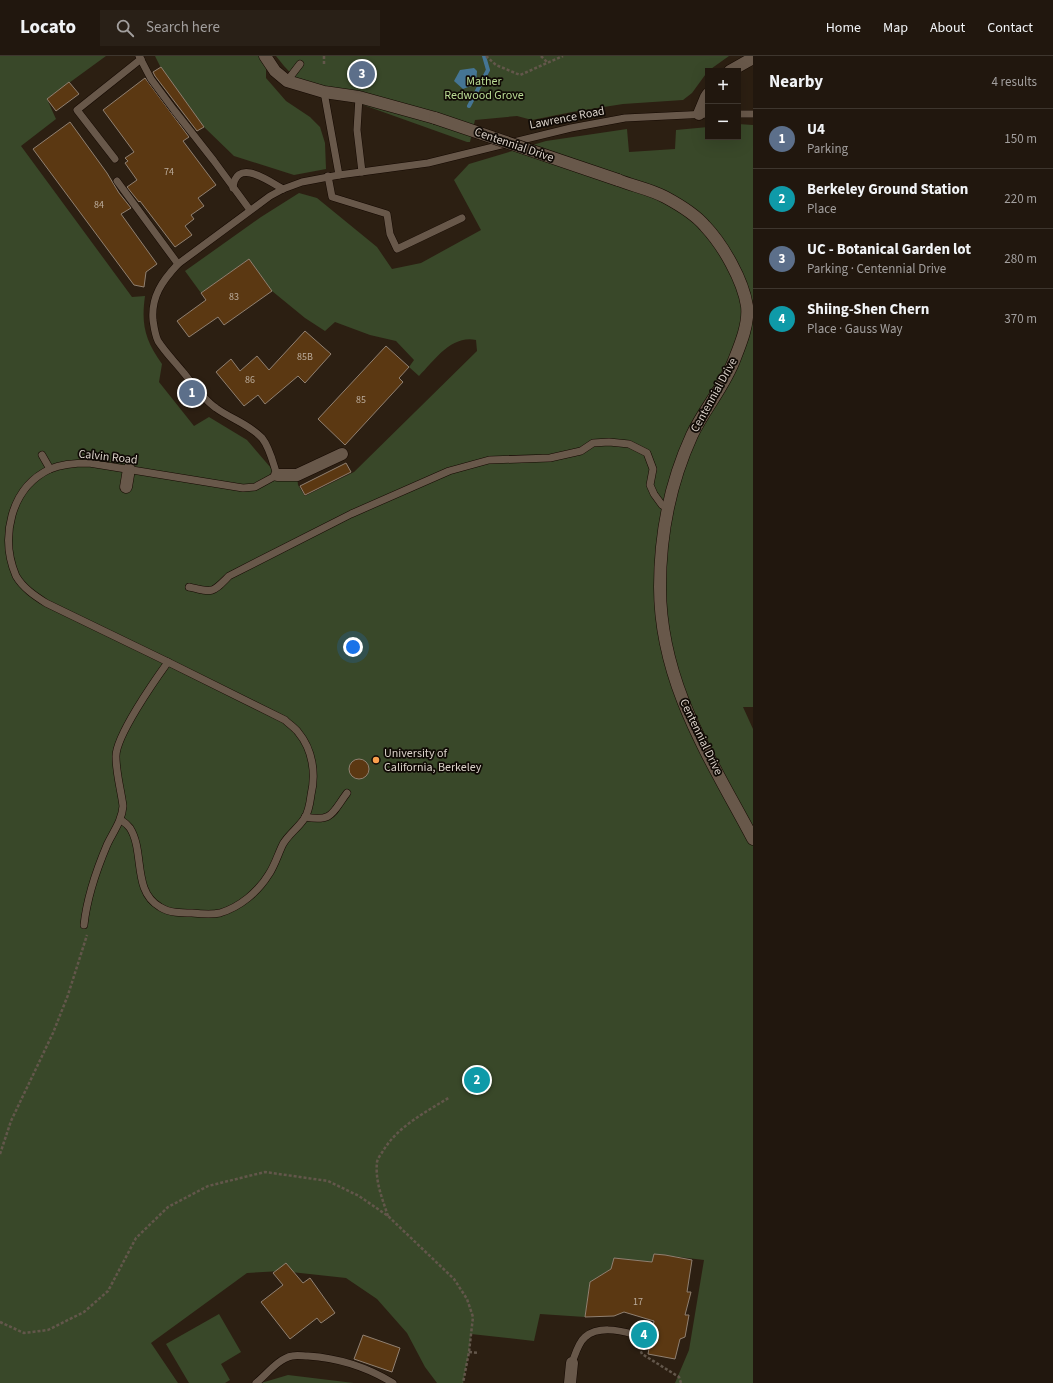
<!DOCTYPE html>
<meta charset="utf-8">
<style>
:root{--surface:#21170e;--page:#292017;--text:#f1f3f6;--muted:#a29f9e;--line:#3e362e;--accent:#8c9099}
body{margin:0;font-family:"Source Sans 3",sans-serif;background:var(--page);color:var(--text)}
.controls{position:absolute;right:12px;top:12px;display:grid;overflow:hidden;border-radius:0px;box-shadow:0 4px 16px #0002}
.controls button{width:36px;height:36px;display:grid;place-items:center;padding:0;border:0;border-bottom:1px solid var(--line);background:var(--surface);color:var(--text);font:20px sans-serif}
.you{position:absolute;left:353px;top:591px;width:14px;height:14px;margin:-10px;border:3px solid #fff;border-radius:50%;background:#1a73e8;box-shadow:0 0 0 6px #1a73e833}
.badge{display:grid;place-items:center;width:26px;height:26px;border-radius:50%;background:var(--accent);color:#fff;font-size:13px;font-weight:700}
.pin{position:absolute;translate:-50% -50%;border:2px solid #fff;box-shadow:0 1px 4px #0006}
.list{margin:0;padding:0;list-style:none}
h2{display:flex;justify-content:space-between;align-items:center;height:52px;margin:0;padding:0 16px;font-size:17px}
h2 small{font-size:13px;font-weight:400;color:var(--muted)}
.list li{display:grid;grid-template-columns:26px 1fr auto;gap:12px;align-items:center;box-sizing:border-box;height:60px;padding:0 16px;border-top:1px solid var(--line)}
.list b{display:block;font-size:15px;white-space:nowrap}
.list p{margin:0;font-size:13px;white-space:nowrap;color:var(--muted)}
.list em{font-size:13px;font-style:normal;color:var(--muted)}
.icon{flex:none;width:22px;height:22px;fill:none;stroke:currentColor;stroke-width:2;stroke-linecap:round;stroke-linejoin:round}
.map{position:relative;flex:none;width:753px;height:1327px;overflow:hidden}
header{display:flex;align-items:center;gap:24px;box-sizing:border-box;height:56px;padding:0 20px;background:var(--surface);border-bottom:1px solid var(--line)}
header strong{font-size:19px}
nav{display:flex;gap:22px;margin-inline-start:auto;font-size:14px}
.search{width:280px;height:36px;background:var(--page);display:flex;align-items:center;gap:10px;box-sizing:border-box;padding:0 14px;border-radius:0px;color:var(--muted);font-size:15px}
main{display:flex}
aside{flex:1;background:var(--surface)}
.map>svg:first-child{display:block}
.green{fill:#394829}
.water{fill:#457594}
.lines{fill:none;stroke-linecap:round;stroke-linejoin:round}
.stream{stroke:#457594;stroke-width:4}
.building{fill:#5b3812;stroke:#908071}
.lane-casing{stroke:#140801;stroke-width:8}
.street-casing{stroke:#140801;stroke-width:13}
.secondary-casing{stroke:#140801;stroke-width:13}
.path{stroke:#63574b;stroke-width:2.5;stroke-dasharray:3 2;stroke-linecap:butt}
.lane{stroke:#68584a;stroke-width:7}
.street{stroke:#68584a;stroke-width:12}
.secondary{stroke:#68584a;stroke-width:12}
.secondary-bridge-casing{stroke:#140801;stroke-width:13;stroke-linecap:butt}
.secondary-bridge{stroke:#68584a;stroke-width:12}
.poi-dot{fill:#f99f4d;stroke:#100a05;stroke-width:1.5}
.labels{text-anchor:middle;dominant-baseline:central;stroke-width:3.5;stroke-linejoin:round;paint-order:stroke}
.number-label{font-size:10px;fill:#bbac9c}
.park-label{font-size:12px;fill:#badc95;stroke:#100a05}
.street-label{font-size:12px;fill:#dbd2ca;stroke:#100a05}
.poi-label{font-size:12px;fill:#dbd2ca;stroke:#100a05;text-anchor:start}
</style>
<header>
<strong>Locato</strong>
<div class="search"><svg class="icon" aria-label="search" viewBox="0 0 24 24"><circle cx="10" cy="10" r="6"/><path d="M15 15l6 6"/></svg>Search here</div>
<nav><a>Home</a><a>Map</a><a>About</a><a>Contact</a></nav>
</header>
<main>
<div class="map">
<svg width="753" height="1327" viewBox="0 0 753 1327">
<rect width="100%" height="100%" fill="#2c1f12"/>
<g class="green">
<path d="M 0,0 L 106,0 L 47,43 L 56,63 L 21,90 L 132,241 L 145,240 C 141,269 145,284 162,308 L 159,326 L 194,370 L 209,361 L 247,384 L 277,419 L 297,419 L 298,429 L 305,440 L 354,416 L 477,295 L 476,284 C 451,279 435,304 419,320 L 409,311 L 414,304 L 396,285 L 370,279 L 335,266 L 325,275 L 305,262 L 272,235 L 249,203 L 201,237 L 185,215 L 261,161 L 299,137 L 317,142 L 377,191 L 392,213 L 421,207 L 481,174 L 454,124 L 469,108 L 546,85 L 627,73 L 629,96 L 675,93 L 676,74 L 708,71 L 708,81 L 738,81 L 738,68 L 753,69 L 753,651 L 743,651 L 753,673 L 753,1327 L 675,1327 L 689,1294 L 704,1204 L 654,1198 L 652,1206 L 614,1202 L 611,1213 L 590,1226 L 585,1261 L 540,1258 L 534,1285 L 471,1278 L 469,1296 L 463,1327 L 437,1327 L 425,1311 L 407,1277 L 377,1243 L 346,1222 L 282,1215 L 247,1217 L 151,1287 L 178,1327 L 0,1327 Z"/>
<polygon points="155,0 268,0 266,2 266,22 286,45 310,61 320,71 325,87 326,113 294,119 234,100 204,71 160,10"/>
<polygon points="276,0 729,0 708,15 692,37 683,44 623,48 572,56 532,64 517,60 475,64 470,86 467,86 299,26 284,10"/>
<polygon points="219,1258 241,1296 221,1308 230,1324 225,1327 189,1327 166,1288"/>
<polygon points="288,1319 354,1327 261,1327"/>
</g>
<polygon class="water" points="474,12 477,15 476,28 463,33 454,25 460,14"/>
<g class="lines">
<polyline class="stream" points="469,50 488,14 484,0"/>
</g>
<g class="building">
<polygon points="161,11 204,71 197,75 155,20 153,16"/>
<polygon points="145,22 189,81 183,85 216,129 198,142 204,150 191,159 194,163 185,170 192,179 175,191 140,145 139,146 127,131 137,124 125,107 128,105 125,102 134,96 103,54"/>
<polygon points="69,26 79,38 56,55 47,43"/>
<polygon points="70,66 107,117 119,137 131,152 121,158 157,208 146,216 144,231 134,229 33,93"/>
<polygon points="249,203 272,235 224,269 218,261 189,281 177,265 206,244 201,237"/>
<polygon points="305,275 331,298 305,327 298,320 265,348 258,339 244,350 216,316 231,303 240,315 257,300 269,314"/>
<polygon points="386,290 409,311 399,322 403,326 345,389 318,363"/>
<polygon points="346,407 351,416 305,439 300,430"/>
<circle cx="359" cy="713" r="10"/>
<circle cx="477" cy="1023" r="11"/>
<polygon points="654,1198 665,1199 692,1204 687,1236 691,1236 685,1259 689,1259 685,1281 680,1283 675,1303 648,1298 654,1265 624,1256 614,1260 585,1261 590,1226 611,1213 614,1202 652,1206"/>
<polygon points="286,1207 303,1227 310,1222 335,1257 321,1267 317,1262 290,1283 261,1246 283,1229 273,1217"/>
<polygon points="363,1279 400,1292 392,1316 354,1303"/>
</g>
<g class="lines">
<defs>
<g id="lane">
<polyline points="139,0 151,23 174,54 214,105 250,154"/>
<polyline points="287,25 300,8"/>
<polyline points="324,36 339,119"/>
<polyline points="359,41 357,74 362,116"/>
<polyline points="738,58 753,58"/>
<polyline points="115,103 77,54 141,3"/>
<polyline points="328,120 332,141 387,158 390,178 397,193 462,162"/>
<polyline points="117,125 178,208"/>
<path d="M 233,132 C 236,101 269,125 283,133"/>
<polyline points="42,399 50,413"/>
<path d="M 189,531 C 214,537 212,537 229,520 L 351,458 L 449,415 L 489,404 L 550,402 L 581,395 L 593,387 L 609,386 L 629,388 L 647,397 L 653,413 L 650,429 L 654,438 L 662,449 L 667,452"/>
<path d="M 305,761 C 333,766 332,757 347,737"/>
<path d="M 121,764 C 124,766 127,768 130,772 C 145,796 132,835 160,851 C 169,857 182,857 192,857 C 201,858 211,859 220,857 C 240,851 258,836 269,818 C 275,809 278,798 283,788 C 288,779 298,772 304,763 C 309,756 310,747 311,739 C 316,718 313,694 298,676 C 295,672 289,668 285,664 L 168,606 L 46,547 C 35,540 23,532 16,520 C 0,482 10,432 50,413 C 62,408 76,407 89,407 L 243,432 L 255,431 L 277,419 C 273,407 270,392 262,382 C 249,368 231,363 216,352 C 203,343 193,328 183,316 C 175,306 165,296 158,285 C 155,279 154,271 153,264 C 151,241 162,225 178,208 L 270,140 L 283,133 L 302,126 L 339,119 L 428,107 L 571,72 L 625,62 L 708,58"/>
<path d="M 84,869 C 87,841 96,815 107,789 C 113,776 122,765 123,750 C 121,734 116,717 116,701 C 115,681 155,624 168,606"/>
<path d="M 572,1307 C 575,1299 578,1287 585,1281 C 598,1270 618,1274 633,1278"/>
<path d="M 256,1327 C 266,1319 279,1302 292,1300 C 297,1299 303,1300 308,1300 C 338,1302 367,1311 393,1327"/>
</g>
<g id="street">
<polyline points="730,15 753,2"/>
<polyline points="699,58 706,41 708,38"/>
<polyline points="277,419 297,419 342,398"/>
<polyline points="126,431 129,413"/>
<polyline points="570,1327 572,1307"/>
</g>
<g id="secondary">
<polyline points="265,0 275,15 287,25 324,36 359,41 435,62"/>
<path d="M 618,124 C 633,130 650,133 665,141 C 678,148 695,158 705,170 C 723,189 743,224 747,250 C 749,267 741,287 735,302 C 725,330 704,353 692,379 C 670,427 660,479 660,531 C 660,627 710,702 753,783"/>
</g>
</defs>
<use href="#lane" class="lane-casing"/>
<use href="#street" class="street-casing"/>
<use href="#secondary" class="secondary-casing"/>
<g class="path">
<polyline points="486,0 496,9 520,19 563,0"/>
<polyline points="541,0 548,7"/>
<polyline points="324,8 324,0"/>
<polyline points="0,1098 11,1065 53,977 68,939 87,879"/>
<path d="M 388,1160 C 382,1142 375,1125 377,1106 C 378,1102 381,1098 383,1095 C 398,1070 426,1056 450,1041"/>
<polyline points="0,1266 24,1277 48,1274 84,1256 108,1235 136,1182 168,1151 208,1130 265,1116 328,1125 359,1140 388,1160 454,1223 467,1243 473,1261 469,1296 463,1327"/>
<polyline points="637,1286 642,1298 679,1321 681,1327"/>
<polyline points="469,1296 479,1297"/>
</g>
<use href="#lane" class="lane"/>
<use href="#street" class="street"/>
<use href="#secondary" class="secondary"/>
<defs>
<polyline id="secondary-bridge" points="435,62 618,124"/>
</defs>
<use href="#secondary-bridge" class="secondary-bridge-casing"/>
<use href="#secondary-bridge" class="secondary-bridge"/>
</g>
<circle class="poi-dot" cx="376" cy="704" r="4"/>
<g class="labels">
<g class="number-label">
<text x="169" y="116">74</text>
<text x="99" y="149">84</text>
<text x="234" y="241">83</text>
<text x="305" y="301">85B</text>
<text x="250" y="324">86</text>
<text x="361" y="344">85</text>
<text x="638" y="1246">17</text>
</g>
<g class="park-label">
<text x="484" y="25">Mather<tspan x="484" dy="14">Redwood Grove</tspan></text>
</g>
<g class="street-label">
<text transform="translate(567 62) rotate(-11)">Lawrence Road</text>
<text transform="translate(514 89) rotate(19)">Centennial Drive</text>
<text transform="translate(714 339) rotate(-61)">Centennial Drive</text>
<text transform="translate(108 401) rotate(6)">Calvin Road</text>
<text transform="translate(701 681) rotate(64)">Centennial Drive</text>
</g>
<g class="poi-label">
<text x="384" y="697">University of<tspan x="384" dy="14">California, Berkeley</tspan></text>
</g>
</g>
</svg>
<div class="controls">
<button>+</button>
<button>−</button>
</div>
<div class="you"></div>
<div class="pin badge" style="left:192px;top:337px;background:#5c6f8a">1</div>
<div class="pin badge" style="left:477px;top:1024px;background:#0f9aa8">2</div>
<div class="pin badge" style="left:362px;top:18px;background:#5c6f8a">3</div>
<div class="pin badge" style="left:644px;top:1279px;background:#0f9aa8">4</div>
</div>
<aside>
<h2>Nearby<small>4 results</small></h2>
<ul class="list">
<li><span class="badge" style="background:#5c6f8a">1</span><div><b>U4</b><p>Parking</p></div><em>150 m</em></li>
<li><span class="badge" style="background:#0f9aa8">2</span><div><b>Berkeley Ground Station</b><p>Place</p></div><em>220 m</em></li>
<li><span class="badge" style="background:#5c6f8a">3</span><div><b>UC - Botanical Garden lot</b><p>Parking · Centennial Drive</p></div><em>280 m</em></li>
<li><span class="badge" style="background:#0f9aa8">4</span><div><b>Shiing-Shen Chern</b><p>Place · Gauss Way</p></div><em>370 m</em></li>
</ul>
</aside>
</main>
